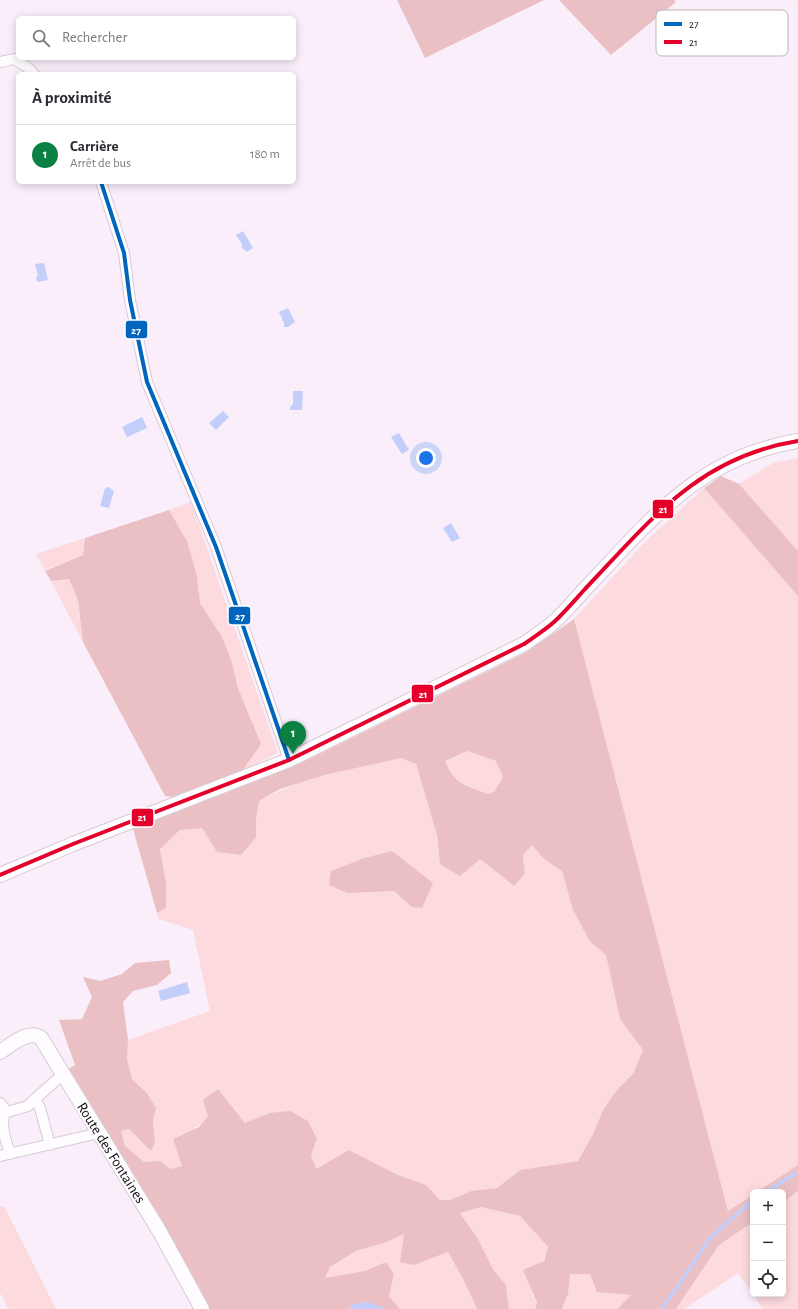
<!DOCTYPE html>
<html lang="fr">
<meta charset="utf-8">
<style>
:root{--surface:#fff;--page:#f7f7f7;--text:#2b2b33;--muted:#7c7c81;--line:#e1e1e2;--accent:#0b8043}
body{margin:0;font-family:"Alegreya Sans",sans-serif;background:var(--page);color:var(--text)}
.controls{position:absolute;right:12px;bottom:12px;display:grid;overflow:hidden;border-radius:6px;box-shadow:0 2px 10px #0003}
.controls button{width:36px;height:36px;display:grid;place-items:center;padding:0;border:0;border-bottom:1px solid var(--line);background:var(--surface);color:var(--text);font:20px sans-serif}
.you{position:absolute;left:426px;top:458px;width:14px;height:14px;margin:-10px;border:3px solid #fff;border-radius:50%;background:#1a73e8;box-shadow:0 0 0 6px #1a73e833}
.badge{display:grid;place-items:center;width:26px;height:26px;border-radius:50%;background:var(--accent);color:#fff;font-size:13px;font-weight:700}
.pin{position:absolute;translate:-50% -33px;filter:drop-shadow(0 1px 2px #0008)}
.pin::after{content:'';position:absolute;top:21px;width:14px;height:12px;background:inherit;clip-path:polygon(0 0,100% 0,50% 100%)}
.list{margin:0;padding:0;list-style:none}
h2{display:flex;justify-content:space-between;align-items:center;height:52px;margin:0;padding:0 16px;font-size:17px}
h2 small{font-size:13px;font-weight:400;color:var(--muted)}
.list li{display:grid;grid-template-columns:26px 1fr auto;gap:12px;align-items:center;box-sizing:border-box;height:60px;padding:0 16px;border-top:1px solid var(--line)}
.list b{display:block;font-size:15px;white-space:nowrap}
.list p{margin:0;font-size:13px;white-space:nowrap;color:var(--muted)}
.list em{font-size:13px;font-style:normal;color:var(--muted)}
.icon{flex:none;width:22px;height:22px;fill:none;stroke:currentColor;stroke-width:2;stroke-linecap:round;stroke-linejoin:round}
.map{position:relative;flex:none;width:798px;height:1309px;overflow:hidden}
.search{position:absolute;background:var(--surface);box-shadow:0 2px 10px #0003;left:16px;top:16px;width:280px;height:44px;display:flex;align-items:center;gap:10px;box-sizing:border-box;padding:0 14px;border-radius:6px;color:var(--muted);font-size:15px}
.panel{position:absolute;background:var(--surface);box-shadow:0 2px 10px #0003;left:16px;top:72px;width:280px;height:112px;border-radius:6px}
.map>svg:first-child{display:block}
.green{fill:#fcdade;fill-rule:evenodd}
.forest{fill:#ebc0c4;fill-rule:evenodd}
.water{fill:#c4cefb}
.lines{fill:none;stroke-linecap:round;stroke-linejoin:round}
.stream{stroke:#c4cefb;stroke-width:3.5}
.street-casing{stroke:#d5cbd5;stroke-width:12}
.secondary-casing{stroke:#d5cbd5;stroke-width:16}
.street{stroke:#fefcfe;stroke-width:10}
.secondary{stroke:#fefcfe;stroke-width:14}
.bus-1-casing{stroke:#fff;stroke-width:7}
.bus-2-casing{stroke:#fff;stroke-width:7}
.bus-1{stroke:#0065bd;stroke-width:4}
.bus-2{stroke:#e4002b;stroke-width:4}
.labels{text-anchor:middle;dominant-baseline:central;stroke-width:4;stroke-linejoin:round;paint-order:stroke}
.street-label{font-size:15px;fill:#150d16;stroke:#fff}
.key{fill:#fff;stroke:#b9b6b9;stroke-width:1}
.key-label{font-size:11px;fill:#150d16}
.line-badge{stroke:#fff;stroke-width:1.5}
.badge-label{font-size:11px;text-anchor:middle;font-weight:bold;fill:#fff}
</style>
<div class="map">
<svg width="798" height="1309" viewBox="0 0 798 1309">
<rect width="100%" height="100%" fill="#f9eef9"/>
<g class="green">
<polygon points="798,458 798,551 739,484 773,463"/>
<polygon points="704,488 798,596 798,1165 757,1192 753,1192 753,1195 728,1211 574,619 647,540"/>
<polygon points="191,502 278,753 242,771 252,721 238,688 231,659 222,637 200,603 197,576 187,541 169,510"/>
<polygon points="85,538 83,555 45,570 36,554"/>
<polygon points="69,578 78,600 83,642 51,581"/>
<path d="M 467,751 L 496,761 L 503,777 L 494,792 L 488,794 C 466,784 455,785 445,761 Z"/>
<path d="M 401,758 L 416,764 L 437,835 L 440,864 L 480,859 L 514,886 L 525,874 L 523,855 L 532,844 L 544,859 L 562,871 L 573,910 L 590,942 L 606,955 L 620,1019 L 643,1050 L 633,1074 L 616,1091 L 603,1110 L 593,1134 L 578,1161 L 520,1170 L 497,1188 L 471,1191 L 450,1200 L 440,1200 L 426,1185 L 398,1175 L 349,1150 L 316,1169 L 311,1155 L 317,1139 L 269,1113 L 245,1123 L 218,1089 C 206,1124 206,1124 173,1139 L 183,1166 L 170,1169 L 160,1161 L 144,1162 L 125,1146 L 121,1131 L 129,1129 L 151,1151 L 155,1143 L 153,1121 L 156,1108 L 147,1092 L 132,1079 L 127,1059 L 128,1040 L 210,1011 L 193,930 L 159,919 L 157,913 L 166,908 L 166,884 L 160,849 L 180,830 L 202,828 L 217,852 L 256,837 L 256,820 L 259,801 C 303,777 353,769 401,758 ZM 392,851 L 412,907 L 394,891 L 379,891 L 331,871 L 364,858 Z"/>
<polygon points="798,1191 798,1309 763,1309 738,1273 684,1309 676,1309 719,1245 753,1222 753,1294 783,1294 783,1202"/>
<polygon points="4,1206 56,1309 9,1309 0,1293 0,1207"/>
<polygon points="481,1207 520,1216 548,1247 531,1292 537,1304 535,1309 509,1309 506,1285 494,1271 477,1237 460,1212"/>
<polygon points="404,1234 414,1265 448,1252 464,1281 477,1309 400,1309 389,1296 394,1274 386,1262 365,1271 325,1279 330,1267 356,1251 387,1242"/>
<polygon points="569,1274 590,1274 597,1292 632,1295 617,1309 562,1309 568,1294"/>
</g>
<g class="forest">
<polygon points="397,0 544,0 425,58"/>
<polygon points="559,0 674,0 676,2 611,55"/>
<polygon points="721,476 739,484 798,551 798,596 704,488"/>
<polygon points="169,510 187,541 197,576 200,603 222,637 231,659 238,688 261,744 242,771 172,797 165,796 83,642 78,600 69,579 51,581 45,571 83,555 85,538"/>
<path d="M 574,619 L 728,1211 L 753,1195 L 753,1222 L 719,1245 L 676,1309 L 617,1309 L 631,1295 L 597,1292 L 590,1274 L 570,1274 L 568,1294 L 562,1309 L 535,1309 L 537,1303 L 523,1270 L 544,1261 L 548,1247 L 520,1216 L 481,1207 L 460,1213 L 477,1237 L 494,1271 L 506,1285 L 509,1309 L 477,1309 L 464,1281 L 448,1252 L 414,1265 L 400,1262 L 404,1234 L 387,1242 L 356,1251 L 330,1267 L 325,1278 L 365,1271 L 386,1262 L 394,1274 L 389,1296 L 400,1309 L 383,1309 L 382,1307 L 353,1304 L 349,1309 L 210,1309 L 203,1301 L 91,1105 L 67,1070 L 75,1065 L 59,1020 L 82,1019 L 92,997 L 83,977 L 100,981 L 122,974 L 135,963 L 169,960 L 171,973 L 157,985 L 133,991 L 123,1002 L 128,1040 L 127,1059 L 132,1079 L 147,1093 L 156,1108 L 153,1121 L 155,1143 L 151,1151 L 129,1129 L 121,1131 L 125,1146 L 144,1162 L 160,1161 L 170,1169 L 182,1166 L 173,1139 L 199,1127 L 208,1116 L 203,1100 L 218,1089 L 245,1123 L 269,1113 L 290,1111 L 308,1121 L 317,1139 L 311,1155 L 316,1169 L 349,1150 L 398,1175 L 426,1185 L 440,1200 L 450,1200 L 471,1191 L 497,1188 L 520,1170 L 578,1161 L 593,1134 L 603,1110 L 616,1091 L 633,1074 L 643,1050 L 620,1019 L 606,955 L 590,942 L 573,910 L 562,871 L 544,859 L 532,845 L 523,855 L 525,874 L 514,886 L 480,859 L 460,876 L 440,864 L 437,835 L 416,764 L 401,758 L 325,775 L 280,789 L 259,801 L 256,820 L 256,837 L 241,855 L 217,852 L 202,828 L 180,830 L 160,849 L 166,884 L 166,908 L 157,913 L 133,829 L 303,762 L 525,653 ZM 467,751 L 496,761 L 503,777 L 494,792 L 488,794 C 466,785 455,785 445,761 Z"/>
<polygon points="392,851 433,883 422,908 412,907 394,891 347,893 329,885 331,871 364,858"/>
<polygon points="798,1165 798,1191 783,1202 783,1192 757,1192"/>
</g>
<g class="water">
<polygon points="243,231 253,248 247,252 242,248 242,244 236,235"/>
<polygon points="44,263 48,280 37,282 36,277 38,276 35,264"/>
<polygon points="288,308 295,322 288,327 284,327 284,323 279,312"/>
<polygon points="293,391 303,391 302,410 290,410 290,407 293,404"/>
<polygon points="223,411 229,417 216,430 209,423"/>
<polygon points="142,417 147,428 127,437 122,427"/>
<polygon points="399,433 409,450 402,454 391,437"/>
<polygon points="108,487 114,491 109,508 100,506 105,488"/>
<polygon points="451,523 460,538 452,542 443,528"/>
<polygon points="187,982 190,993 161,1001 158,991"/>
<polygon points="367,1302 382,1307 383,1309 349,1309 353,1304"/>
</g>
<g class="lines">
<g class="stream">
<polyline points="766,1192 798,1172"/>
<polyline points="662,1309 710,1238 753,1200"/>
</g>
<defs>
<g id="street">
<polyline points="0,62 14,59 27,67 34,74"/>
<polyline points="101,182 124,253 130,300 147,382 216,547 289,760"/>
<polyline points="35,1099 62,1075"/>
<polyline points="0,1103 7,1112 28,1106 35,1099 40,1108 50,1145"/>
<path d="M 5,1112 C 0,1126 6,1140 10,1154"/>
<polyline points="0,1156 99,1133"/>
</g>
<g id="secondary">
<path d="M 0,875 L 73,844 L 289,760 L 524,644 C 534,637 545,630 554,622 C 565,612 575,600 585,589 C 651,520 698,457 798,441"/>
<path d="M 0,1052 C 11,1045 28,1029 41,1038 L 160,1232 L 202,1309"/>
</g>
</defs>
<use href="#street" class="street-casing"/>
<use href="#secondary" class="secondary-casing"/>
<use href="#street" class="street"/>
<use href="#secondary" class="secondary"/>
<defs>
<polyline id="bus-1" points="101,182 124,253 130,300 147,382 216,547 289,760"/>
<path id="bus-2" d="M 0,875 L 73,844 L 289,760 L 524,644 C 534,637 545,630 554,622 C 565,612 575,600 585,589 C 651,520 698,457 798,441"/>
</defs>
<use href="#bus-1" class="bus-1-casing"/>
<use href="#bus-2" class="bus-2-casing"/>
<use href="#bus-1" class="bus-1"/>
<use href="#bus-2" class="bus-2"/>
</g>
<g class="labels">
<g class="street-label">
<text transform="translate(111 1153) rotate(58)">Route des Fontaines</text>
</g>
</g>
<rect x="656" y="10" width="132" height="46" rx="6" class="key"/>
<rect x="664" y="22" width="18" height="4" fill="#0065bd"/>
<rect x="664" y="40" width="18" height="4" fill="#e4002b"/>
<g class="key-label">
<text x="689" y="28">27</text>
<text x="689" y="46">21</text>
</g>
<g class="line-badge">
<rect x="125" y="320" width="23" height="19" rx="4" fill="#0065bd"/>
<rect x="652" y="499" width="22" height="20" rx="4" fill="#e4002b"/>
<rect x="228" y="606" width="23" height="19" rx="4" fill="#0065bd"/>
<rect x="411" y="684" width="23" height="19" rx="4" fill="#e4002b"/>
<rect x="131" y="808" width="23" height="19" rx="4" fill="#e4002b"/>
</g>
<g class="badge-label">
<text x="136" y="334">27</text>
<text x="663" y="513">21</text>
<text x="240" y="620">27</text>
<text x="423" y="698">21</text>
<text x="142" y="821">21</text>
</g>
</svg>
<div class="controls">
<button>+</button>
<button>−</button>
<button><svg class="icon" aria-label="locate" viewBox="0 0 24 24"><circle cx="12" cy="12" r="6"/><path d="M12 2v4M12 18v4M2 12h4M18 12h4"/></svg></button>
</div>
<div class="you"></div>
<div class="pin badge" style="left:293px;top:754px">1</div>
<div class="search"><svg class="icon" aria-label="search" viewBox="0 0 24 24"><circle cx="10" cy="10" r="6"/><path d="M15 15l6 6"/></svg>Rechercher</div>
<section class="panel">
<h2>À proximité<small></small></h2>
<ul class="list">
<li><span class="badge">1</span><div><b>Carrière</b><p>Arrêt de bus</p></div><em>180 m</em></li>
</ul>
</section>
</div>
